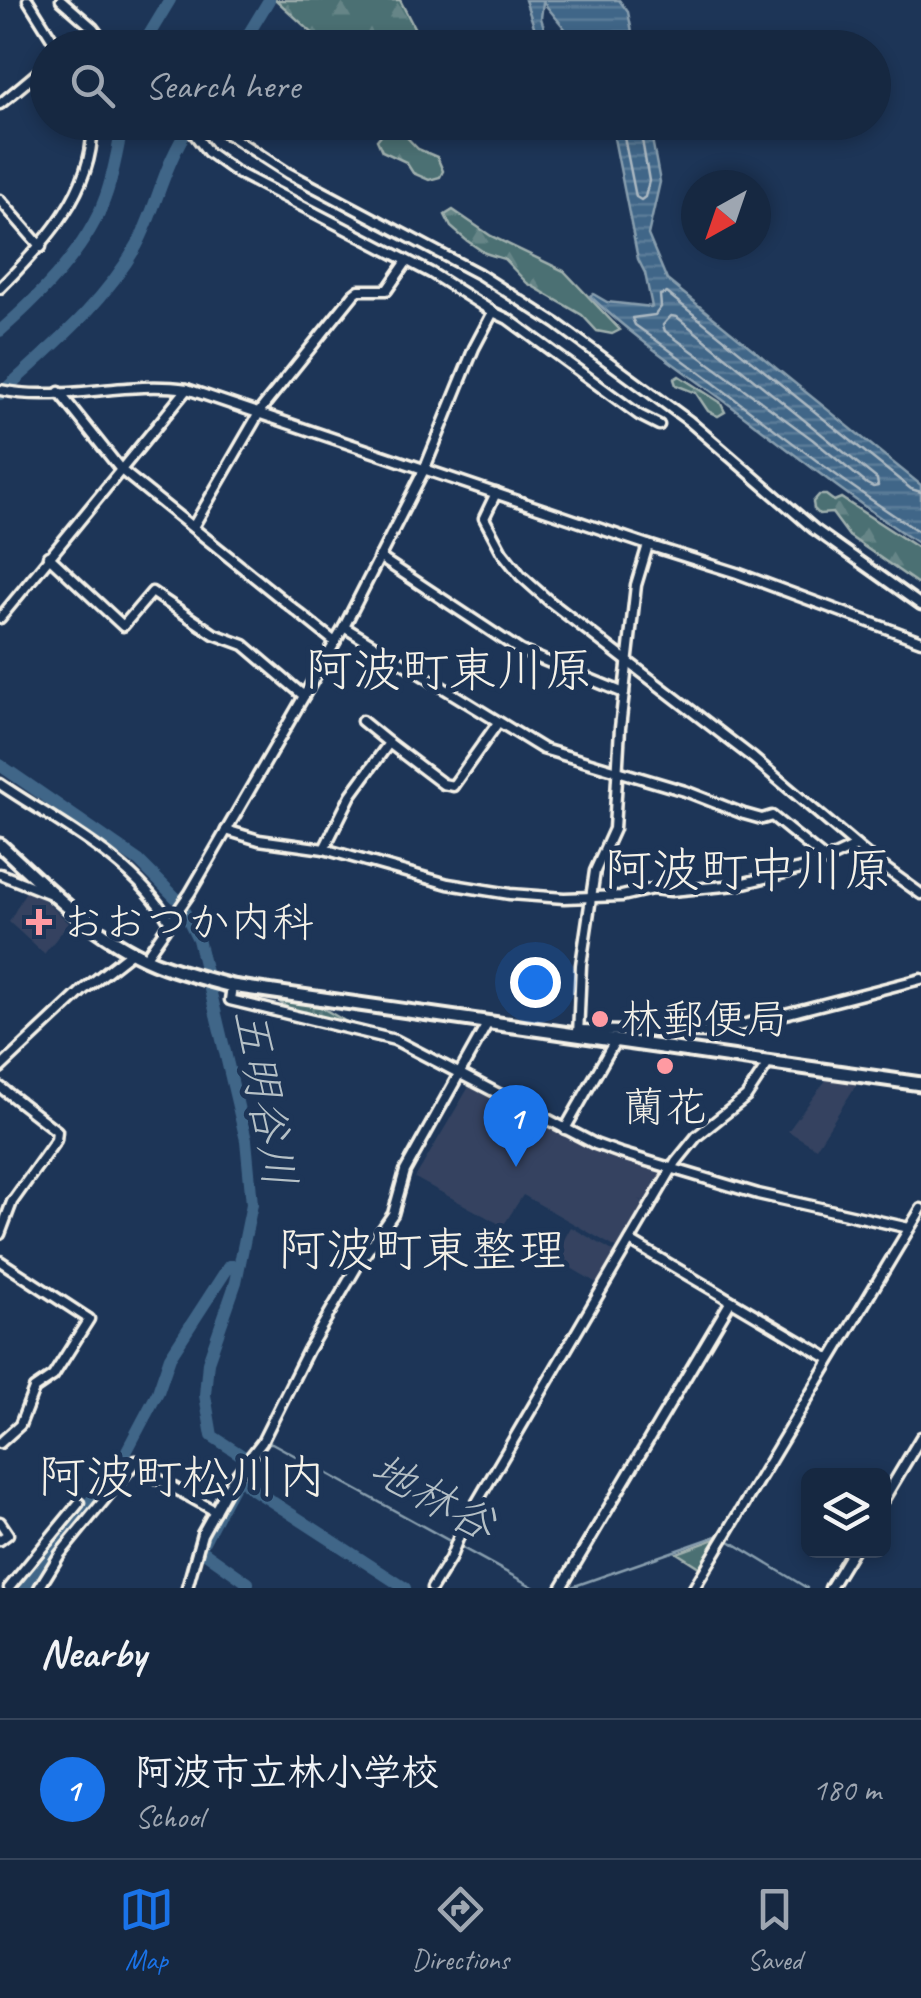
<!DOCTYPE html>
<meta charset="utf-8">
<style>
:root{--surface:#162841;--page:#1f3048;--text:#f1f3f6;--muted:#9ea6b1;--line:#35445a;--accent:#1a73e8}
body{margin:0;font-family:Caveat,"Klee One",sans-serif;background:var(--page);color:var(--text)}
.controls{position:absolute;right:30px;bottom:30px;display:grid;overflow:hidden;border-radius:15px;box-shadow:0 5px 15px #0003}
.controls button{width:90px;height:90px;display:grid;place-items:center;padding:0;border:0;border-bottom:2px solid var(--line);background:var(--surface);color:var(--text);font:50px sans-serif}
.compass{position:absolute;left:681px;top:170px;width:90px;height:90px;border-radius:50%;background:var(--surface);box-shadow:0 5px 15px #0003;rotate:220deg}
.you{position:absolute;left:535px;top:982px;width:35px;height:35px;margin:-25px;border:8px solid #fff;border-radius:50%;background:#1a73e8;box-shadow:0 0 0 15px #1a73e833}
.badge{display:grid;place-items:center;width:65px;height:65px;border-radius:50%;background:var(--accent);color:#fff;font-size:32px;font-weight:700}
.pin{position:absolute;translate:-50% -82px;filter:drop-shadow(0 2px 5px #0008)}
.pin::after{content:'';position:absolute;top:52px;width:35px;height:30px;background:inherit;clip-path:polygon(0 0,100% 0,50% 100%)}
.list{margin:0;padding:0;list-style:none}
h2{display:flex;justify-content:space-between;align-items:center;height:130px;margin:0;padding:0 40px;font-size:42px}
h2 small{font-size:32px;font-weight:400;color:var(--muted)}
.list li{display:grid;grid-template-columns:65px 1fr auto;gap:30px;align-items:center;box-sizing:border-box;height:140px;padding:0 40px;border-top:2px solid var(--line)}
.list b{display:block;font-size:38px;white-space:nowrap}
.list p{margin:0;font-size:32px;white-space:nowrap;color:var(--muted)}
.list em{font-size:32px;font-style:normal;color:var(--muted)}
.icon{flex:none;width:55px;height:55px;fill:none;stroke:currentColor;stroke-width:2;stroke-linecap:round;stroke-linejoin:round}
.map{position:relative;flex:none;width:921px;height:1588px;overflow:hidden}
.search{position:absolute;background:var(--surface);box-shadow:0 5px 15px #0003;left:30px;right:30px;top:30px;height:110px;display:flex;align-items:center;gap:25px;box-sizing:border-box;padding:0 35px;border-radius:55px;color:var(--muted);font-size:38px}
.sheet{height:270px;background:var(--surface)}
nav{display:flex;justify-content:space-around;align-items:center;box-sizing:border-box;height:140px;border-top:2px solid var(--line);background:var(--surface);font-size:28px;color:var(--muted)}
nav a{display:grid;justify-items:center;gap:5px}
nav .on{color:var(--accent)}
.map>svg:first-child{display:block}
.built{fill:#344360}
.grass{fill:url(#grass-tufts);stroke:#a0b0ae;stroke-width:2.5}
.forest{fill:url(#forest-firs);stroke:#a0b0ae;stroke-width:2.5}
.water{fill:url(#water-rules);stroke:#889eae;stroke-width:2.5}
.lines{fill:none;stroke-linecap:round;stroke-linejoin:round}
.shore{stroke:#acb9c2;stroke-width:2.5}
.stream{stroke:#889eae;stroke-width:2.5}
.river{stroke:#406688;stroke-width:12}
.minor-casing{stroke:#f4f1e8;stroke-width:15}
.primary-casing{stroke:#f4f1e8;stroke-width:19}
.minor{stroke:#1d3557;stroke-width:8}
.primary{stroke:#1d3557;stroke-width:11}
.poi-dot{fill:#ff9aa2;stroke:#1d3557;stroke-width:4}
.labels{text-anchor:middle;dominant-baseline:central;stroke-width:10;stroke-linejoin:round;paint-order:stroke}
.poi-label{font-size:42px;fill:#f4f1e8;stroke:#1d3557;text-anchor:start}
.water-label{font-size:45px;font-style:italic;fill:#b5c0c6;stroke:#1d3557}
.quarter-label{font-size:48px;fill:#f4f1e8;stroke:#1d3557}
</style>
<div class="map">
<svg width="921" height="1588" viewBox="0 0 921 1588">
<defs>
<pattern id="grass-tufts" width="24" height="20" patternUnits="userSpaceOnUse" patternTransform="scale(2.5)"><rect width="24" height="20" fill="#4b7073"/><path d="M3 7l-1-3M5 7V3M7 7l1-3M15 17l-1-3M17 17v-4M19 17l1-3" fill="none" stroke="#668587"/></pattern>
<pattern id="forest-firs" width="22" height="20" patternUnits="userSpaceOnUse" patternTransform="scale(2.5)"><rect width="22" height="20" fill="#4b7073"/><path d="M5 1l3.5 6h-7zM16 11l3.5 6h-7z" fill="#668587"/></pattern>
<pattern id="water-rules" width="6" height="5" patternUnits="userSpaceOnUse" patternTransform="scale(2.5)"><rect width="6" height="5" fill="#406688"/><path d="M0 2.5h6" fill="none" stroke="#5c7c99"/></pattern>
</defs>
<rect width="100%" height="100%" fill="#1d3557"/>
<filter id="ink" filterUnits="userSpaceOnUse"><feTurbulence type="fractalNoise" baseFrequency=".01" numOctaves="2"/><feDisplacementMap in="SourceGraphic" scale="20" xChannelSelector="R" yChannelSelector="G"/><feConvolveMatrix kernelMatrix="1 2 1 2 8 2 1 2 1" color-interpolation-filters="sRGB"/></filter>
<g filter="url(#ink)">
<g class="built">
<polygon points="26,891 43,899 69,923 44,954 9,922"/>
<polygon points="826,1080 858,1082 816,1148 788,1131"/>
<polygon points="470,1085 603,1153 661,1169 664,1176 648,1204 639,1199 647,1205 620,1250 523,1195 503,1226 415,1178"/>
<polygon points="571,1227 618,1254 600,1285 554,1258"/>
</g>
<g class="grass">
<polygon points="277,1000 317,1005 350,1024 295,1013"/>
<polygon points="720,1537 702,1569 677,1553"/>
</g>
<g class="forest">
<polygon points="276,0 400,0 424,47 333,47 319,39"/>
<polygon points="363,123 393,123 418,149 437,157 443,171 440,177 429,180 413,173 406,162 382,151 377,140 385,130 382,124"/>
<polygon points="453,210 491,236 564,271 620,330 612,334 597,331 582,315 527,283 504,259 485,253 466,240 451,227 445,215"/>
<polygon points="679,376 720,402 725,412 718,416 708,411 696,393 676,385 674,379"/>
<polygon points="819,495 826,495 834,501 841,498 921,550 921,586 849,536 832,513 819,514 814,509 813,502"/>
</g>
<g class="water">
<polygon points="525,0 619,0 628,12 635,47 580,47 543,2 541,18 548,41 538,38"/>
<path d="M 611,123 L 649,123 L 660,182 L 648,235 L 667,280 L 921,485 L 921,545 C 856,503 797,456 735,409 C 686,372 635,339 590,296 L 593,294 L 607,302 L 652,307 L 645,273 L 638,259 Z"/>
</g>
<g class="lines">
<g class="shore">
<polyline points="621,122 636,197 641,200 645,197 649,181 639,122"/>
<polygon points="671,316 677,317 877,479 878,486 873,487 867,484 812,439 665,331 663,325"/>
<path d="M 921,492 L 911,489 L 667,293 L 660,295 L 661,307 L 655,315 L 632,318 L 635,325 C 731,393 822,470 921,533"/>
</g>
<g class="stream">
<polyline points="252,1462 268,1443 272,1443 535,1588"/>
<polyline points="569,1588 720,1535 807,1588"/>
</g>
<g class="river">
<polyline points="141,48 170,0"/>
<polyline points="240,48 269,0"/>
<path d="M 0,331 C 39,297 88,247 105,198 C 114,174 118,147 123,122"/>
<path d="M 0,394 C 50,348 103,305 137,245 C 155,211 163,170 183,137"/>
<polyline points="0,765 139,861 179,901 198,939 246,1140 252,1204 236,1282 208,1362 205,1395 212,1436 252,1462 243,1477 248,1486 405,1588"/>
<polyline points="243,1477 234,1485 200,1549 248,1583 246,1588"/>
<polyline points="26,1588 47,1552 104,1486 123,1458 158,1392 170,1357 229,1266 238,1266"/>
</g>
<defs>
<g id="minor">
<polyline points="28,0 58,48"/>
<polyline points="61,0 93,28 108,48"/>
<polyline points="0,104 48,64"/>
<polyline points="185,122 208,152 236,172 431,273 493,312"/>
<polyline points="209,122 288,173 479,274 557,324 689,421 814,529 921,605"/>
<polyline points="0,200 41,247"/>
<path d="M 0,288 C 43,245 96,189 92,122"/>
<path d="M 0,390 C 61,403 125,380 187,389 L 648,545 L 636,585 L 620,728 L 614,829 L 595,871 L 581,965 L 578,1036"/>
<polyline points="59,392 121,470 335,642"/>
<polyline points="496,493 484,518 502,552 521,576 549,601 753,758 871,858 921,894"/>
<polyline points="193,527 262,408 354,294 359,290 387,290 407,261"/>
<polyline points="648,545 737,573 921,641"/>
<polyline points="48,556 123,626 152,592 214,634 244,645 304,696"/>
<polyline points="379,557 521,651 624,693"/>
<polyline points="0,618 187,389"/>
<polyline points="344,627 543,749 685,791 744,814 762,819 772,816 825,859"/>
<polyline points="389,743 443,784 453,786 497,724"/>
<path d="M 0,784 C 59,824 133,859 170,922"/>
<polyline points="226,830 259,840 324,849 448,884 510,894 564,898 622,896 652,889 671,891 736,885 813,866 856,846"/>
<polyline points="324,849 351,795 389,743 362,721"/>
<polyline points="0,874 51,894"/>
<polyline points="145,958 190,893 344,627 425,468 474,348 493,312 508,319 639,415 659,425"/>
<polyline points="232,986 230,1000 395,1040 595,1144 620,1153 758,1194 909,1228"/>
<polyline points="579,1030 711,1033 921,979"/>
<polyline points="0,1068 83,990 133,951"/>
<polyline points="0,1087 57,1131 56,1140 12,1202 0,1234"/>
<polyline points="565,1129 615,1041"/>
<polyline points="630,1241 830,1359"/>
<polyline points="0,1261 89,1319 53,1376 34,1389 20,1425 0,1443"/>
<polyline points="884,1499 921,1437"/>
<polyline points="0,1522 8,1534 0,1540"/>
<polyline points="9,1588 79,1503"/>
<polyline points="39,1588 60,1554 136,1461 158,1479 215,1511"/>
<polyline points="187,1588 202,1534 231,1482 262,1442 308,1350 359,1263 393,1214 405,1171 487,1024"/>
<polyline points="432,1588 450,1559 463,1526 676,1162 697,1136 746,1097 769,1062"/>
<polyline points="561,1588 731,1301"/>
<polyline points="694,1588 921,1209"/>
<polyline points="830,1588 853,1550"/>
</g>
<path id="primary" d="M 0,845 C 49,890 99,943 164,966 C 186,974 209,980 232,986 L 921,1084"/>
</defs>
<use href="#minor" class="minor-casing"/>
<use href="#primary" class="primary-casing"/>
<use href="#minor" class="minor"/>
<use href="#primary" class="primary"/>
</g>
</g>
<g class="poi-dot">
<path d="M34 907h10v10h10v10h-10v10h-10v-10h-10v-10h10z"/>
<circle cx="600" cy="1019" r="10"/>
<circle cx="665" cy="1066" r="10"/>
</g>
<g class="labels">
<g class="poi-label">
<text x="62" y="922">おおつか内科</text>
<text x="620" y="1019">林郵便局</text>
<text x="665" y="1107" text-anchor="middle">蘭花</text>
</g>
<g class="water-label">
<text transform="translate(265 1098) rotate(80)">五明谷川</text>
<text transform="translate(433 1497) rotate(29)">地林谷</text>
</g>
<g class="quarter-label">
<text x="449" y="670">阿波町東川原</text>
<text x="748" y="870">阿波町中川原</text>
<text x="422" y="1250">阿波町東整理</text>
<text x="182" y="1477">阿波町松川内</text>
</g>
</g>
</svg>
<div class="controls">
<button><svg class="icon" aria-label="layers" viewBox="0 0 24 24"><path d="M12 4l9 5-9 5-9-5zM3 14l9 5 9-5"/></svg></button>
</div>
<svg class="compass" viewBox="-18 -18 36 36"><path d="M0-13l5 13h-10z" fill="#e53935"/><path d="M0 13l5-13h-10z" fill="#9ea6b1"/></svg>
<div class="you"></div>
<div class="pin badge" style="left:516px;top:1167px">1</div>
<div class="search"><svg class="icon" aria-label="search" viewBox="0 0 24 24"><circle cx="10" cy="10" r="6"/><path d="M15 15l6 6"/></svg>Search here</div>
</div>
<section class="sheet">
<h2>Nearby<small></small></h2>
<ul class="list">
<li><span class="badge">1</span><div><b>阿波市立林小学校</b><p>School</p></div><em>180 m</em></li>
</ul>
</section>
<nav>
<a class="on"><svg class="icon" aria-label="map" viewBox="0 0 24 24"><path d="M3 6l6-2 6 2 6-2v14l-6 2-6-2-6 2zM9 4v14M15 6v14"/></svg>Map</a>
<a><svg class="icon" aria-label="directions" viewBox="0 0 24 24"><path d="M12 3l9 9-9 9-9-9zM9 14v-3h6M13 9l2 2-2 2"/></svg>Directions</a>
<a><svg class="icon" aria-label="saved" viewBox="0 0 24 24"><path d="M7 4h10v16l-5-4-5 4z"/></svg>Saved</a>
</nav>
